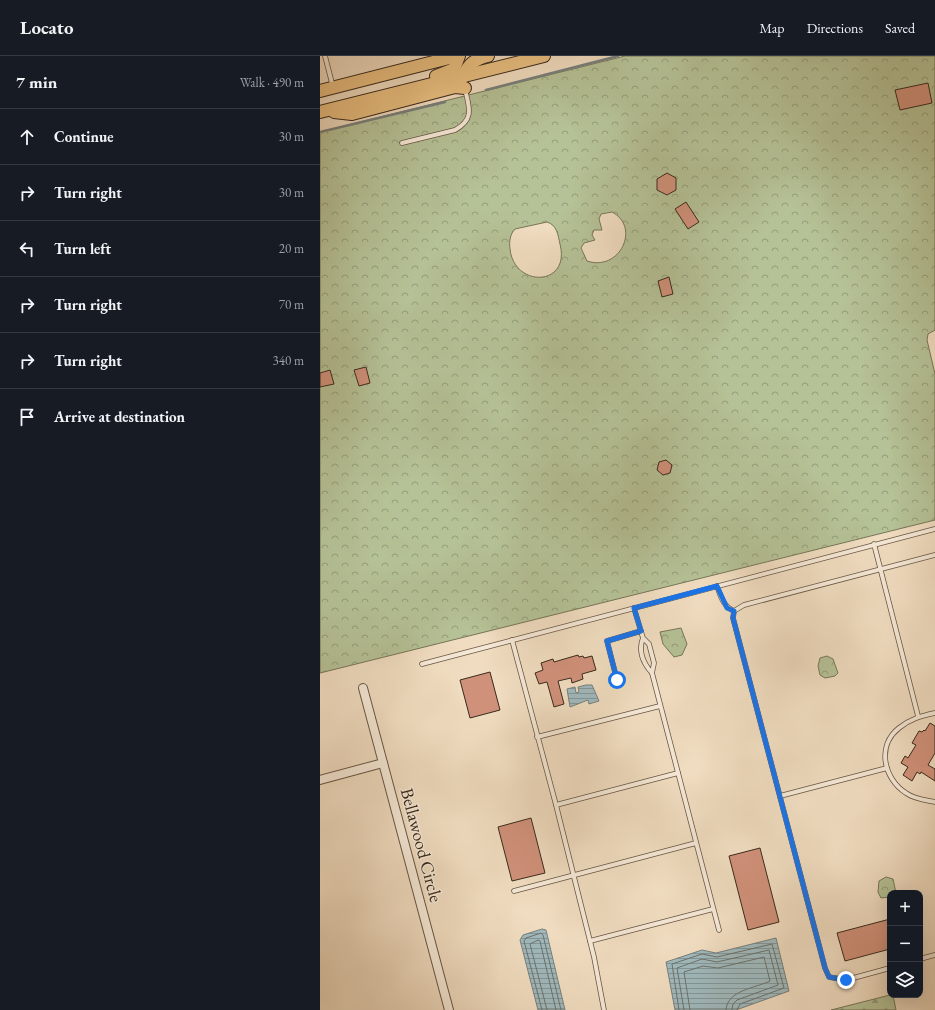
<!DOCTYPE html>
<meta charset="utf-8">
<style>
:root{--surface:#171b24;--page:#242831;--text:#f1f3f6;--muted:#9ea1a6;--line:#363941}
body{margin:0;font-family:"EB Garamond",serif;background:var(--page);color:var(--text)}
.controls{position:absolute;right:12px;bottom:12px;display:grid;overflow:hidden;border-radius:8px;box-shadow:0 4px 16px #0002}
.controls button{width:36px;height:36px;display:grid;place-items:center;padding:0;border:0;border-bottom:1px solid var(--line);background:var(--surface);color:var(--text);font:20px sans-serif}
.stop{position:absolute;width:12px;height:12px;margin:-9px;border:3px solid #1a73e8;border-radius:50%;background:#fff}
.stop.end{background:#1a73e8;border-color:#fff;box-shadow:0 1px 4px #0008}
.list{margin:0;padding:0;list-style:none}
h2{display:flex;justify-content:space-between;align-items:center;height:52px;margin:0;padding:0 16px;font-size:17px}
h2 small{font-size:13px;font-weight:400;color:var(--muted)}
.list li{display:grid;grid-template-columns:26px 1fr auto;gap:12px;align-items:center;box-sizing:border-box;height:56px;padding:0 16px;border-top:1px solid var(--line)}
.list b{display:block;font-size:15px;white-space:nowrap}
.list em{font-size:13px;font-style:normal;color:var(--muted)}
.icon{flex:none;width:22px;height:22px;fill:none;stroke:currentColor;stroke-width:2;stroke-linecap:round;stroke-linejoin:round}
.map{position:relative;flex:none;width:615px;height:954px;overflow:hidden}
header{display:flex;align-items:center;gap:24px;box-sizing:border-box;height:56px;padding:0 20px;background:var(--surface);border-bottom:1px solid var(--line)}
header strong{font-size:19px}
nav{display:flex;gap:22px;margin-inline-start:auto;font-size:14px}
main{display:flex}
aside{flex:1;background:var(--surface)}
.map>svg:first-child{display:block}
.forest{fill:url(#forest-firs);stroke:#777659}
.park{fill:url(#park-crowns);stroke:#777659;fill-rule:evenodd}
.water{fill:url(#water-rules);stroke:#77807d}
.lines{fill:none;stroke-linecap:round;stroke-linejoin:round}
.shore{stroke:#6c726c;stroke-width:1}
.stream{stroke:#77807d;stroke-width:2.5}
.building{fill:#d0917a;stroke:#392a1c}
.service-casing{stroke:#675645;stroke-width:5.5}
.minor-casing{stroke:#675645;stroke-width:10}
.primary-casing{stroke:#392a1c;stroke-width:14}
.service{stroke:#f5e8d6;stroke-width:4}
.minor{stroke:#f5e8d6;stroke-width:8}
.primary{stroke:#e8be80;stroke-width:12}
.route{stroke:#1a73e8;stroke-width:5}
.labels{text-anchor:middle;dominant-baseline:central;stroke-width:3;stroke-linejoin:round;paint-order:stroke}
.street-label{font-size:18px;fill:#392a1c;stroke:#f5e8d6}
</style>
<header>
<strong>Locato</strong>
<nav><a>Map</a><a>Directions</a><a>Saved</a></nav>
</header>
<main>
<aside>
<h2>7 min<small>Walk · 490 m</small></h2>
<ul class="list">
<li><svg class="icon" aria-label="ahead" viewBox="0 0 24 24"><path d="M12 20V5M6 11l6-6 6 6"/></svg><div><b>Continue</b></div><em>30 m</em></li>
<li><svg class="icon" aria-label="right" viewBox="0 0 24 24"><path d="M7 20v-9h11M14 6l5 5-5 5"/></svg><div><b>Turn right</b></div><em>30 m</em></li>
<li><svg class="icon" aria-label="left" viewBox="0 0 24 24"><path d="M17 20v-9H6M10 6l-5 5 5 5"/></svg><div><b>Turn left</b></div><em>20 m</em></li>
<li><svg class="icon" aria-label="right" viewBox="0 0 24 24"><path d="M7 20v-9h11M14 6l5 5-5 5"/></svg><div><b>Turn right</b></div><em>70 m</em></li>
<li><svg class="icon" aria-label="right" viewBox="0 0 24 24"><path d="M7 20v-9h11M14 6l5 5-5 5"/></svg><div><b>Turn right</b></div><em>340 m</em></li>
<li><svg class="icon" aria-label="arrive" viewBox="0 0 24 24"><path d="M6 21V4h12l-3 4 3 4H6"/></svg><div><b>Arrive at destination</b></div></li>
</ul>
</aside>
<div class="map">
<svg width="615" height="954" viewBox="0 0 615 954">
<defs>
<pattern id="forest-firs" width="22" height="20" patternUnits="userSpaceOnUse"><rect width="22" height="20" fill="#b5c196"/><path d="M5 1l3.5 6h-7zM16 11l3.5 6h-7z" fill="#949d7a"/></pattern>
<pattern id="park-crowns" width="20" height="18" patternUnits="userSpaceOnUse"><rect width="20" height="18" fill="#b5c196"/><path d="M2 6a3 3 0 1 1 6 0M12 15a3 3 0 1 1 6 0" fill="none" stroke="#949d7a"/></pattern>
<pattern id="water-rules" width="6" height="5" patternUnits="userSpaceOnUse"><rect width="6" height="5" fill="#a0b9bd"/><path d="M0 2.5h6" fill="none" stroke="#839799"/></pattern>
</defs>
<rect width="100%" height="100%" fill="#f0dcc0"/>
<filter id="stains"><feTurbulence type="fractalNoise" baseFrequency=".005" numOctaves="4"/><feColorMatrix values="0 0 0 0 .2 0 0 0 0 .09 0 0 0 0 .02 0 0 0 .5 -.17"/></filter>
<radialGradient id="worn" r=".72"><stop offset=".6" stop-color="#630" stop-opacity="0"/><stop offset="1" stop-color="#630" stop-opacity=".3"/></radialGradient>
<polygon class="forest" points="570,939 573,939 576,954 511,954"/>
<g class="park">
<path d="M 305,0 L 615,0 L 615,274 L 608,278 L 607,284 L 615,318 L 615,464 L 0,617 L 0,76 ZM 292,156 C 321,171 300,216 267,205 L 261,192 L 264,187 L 275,184 L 272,179 L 274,174 L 282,174 L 279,163 L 281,158 ZM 227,166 C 237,169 238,179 240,188 C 251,231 194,232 190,193 C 189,186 190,178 195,173 Z"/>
<polygon points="361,572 367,588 362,599 354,601 343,588 340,576"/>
<polygon points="507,600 513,603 518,617 515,620 505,622 500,619 498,610 500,602"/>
<polygon points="566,821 573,823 576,837 570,837 570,841 561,842 558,836 559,825"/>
</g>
<g class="water">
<polygon points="266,629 272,629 279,645 269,648 268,644 250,651 247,633 255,631 256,637 259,636 258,631"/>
<polygon points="222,873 226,874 245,954 218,954 200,884 203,879"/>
<polygon points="456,882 469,935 416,954 355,954 346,906 382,894 396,897"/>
</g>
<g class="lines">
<g class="shore">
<polyline points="222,954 204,885 206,882 221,877 223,879 241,954"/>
<polyline points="227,954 210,888 218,884 220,885 236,954"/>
<polyline points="359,954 352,908 382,898 397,901 452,888 464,932 420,948 417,954"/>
<polyline points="364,954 357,912 382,903 397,906 449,894 458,929 417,944 413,948 412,954"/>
<path d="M 370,954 L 364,916 L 383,910 L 398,912 L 444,901 L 450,925 C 436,932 407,934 406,954"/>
</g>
<g class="stream">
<polyline points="166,34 298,0"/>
<polyline points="0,76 125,46"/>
</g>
</g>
<g class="building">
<polygon points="608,27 612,47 580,54 575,34"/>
<polygon points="347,117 356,122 356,134 347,139 337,134 337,123"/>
<polygon points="366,146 379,166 368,173 355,153"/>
<polygon points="349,221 353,238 342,241 338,225"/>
<polygon points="46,311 50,327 39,330 34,314"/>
<polygon points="10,314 14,328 0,331 0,317"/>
<polygon points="346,404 352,409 350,417 343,419 337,414 339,406"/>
<polygon points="258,599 259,601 263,600 264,602 272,600 276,614 262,618 263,623 252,627 251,622 238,625 244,648 234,651 227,626 219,628 215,617 223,614 221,607 233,603 234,606"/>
<polygon points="170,616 180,654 150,662 140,624"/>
<polygon points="610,667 615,670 615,697 608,709 615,713 615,725 601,716 600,718 597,716 592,725 583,719 588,711 581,707 585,700 588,702 596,689 592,687 599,675 602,676 604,674 605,675"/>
<polygon points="211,762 225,817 192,825 178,771"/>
<polygon points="440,792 459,866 428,874 409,800"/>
<polygon points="570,863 570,893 525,905 517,877"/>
</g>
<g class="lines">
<defs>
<g id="service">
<polyline points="5,0 13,31"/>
<path d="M 82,87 L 135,74 C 155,63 149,51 145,33"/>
<polyline points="554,488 598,660"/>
<path d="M 397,530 C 401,541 403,550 414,555"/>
<path d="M 314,552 L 323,582 L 329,588 L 334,607 L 332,617 C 323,607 318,595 323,582"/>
<polyline points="192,584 236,749"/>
<polyline points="102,608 615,473"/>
<polyline points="332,617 399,874"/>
<polyline points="297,624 287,585 321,575"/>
<path d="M 615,657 C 601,660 590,663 579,672 C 556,690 564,723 586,737 C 594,743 605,744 615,746"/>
<polyline points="217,681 340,650"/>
<polyline points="460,740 567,712"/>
<polyline points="194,835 376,787"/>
<polyline points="270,885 393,853"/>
<polyline points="600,903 615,899"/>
<polyline points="570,912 526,924 509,921 505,912 413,562 414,555 424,549 615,499"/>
<polyline points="284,954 274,901 236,749 358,717"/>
</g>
<g id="minor">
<polyline points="43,632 129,954"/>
<polyline points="0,724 63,707"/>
</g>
<g id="primary">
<polyline points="116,20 134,13 139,0"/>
<path d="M 143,21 C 148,8 155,3 168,0"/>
<polyline points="0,35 137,0"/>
<polyline points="0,56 224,0"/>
<polyline points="14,56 32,58 135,31 145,32"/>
</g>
</defs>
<use href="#service" class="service-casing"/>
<use href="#minor" class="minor-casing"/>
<use href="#primary" class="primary-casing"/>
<use href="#service" class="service"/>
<use href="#minor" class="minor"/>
<use href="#primary" class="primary"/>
</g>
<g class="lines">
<polyline class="route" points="297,624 287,585 321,575 314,552 397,530 407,552 414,555 413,562 505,912 509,921 526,924"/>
</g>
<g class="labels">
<g class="street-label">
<text transform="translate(102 789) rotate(75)">Bellawood Circle</text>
</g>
</g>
<rect width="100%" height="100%" filter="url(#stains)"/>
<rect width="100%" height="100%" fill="url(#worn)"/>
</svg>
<div class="controls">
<button>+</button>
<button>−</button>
<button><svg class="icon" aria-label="layers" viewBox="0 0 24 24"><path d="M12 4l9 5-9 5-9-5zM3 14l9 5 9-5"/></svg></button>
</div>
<div class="stop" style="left:297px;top:624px"></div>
<div class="stop end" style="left:526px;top:924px"></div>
</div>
</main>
